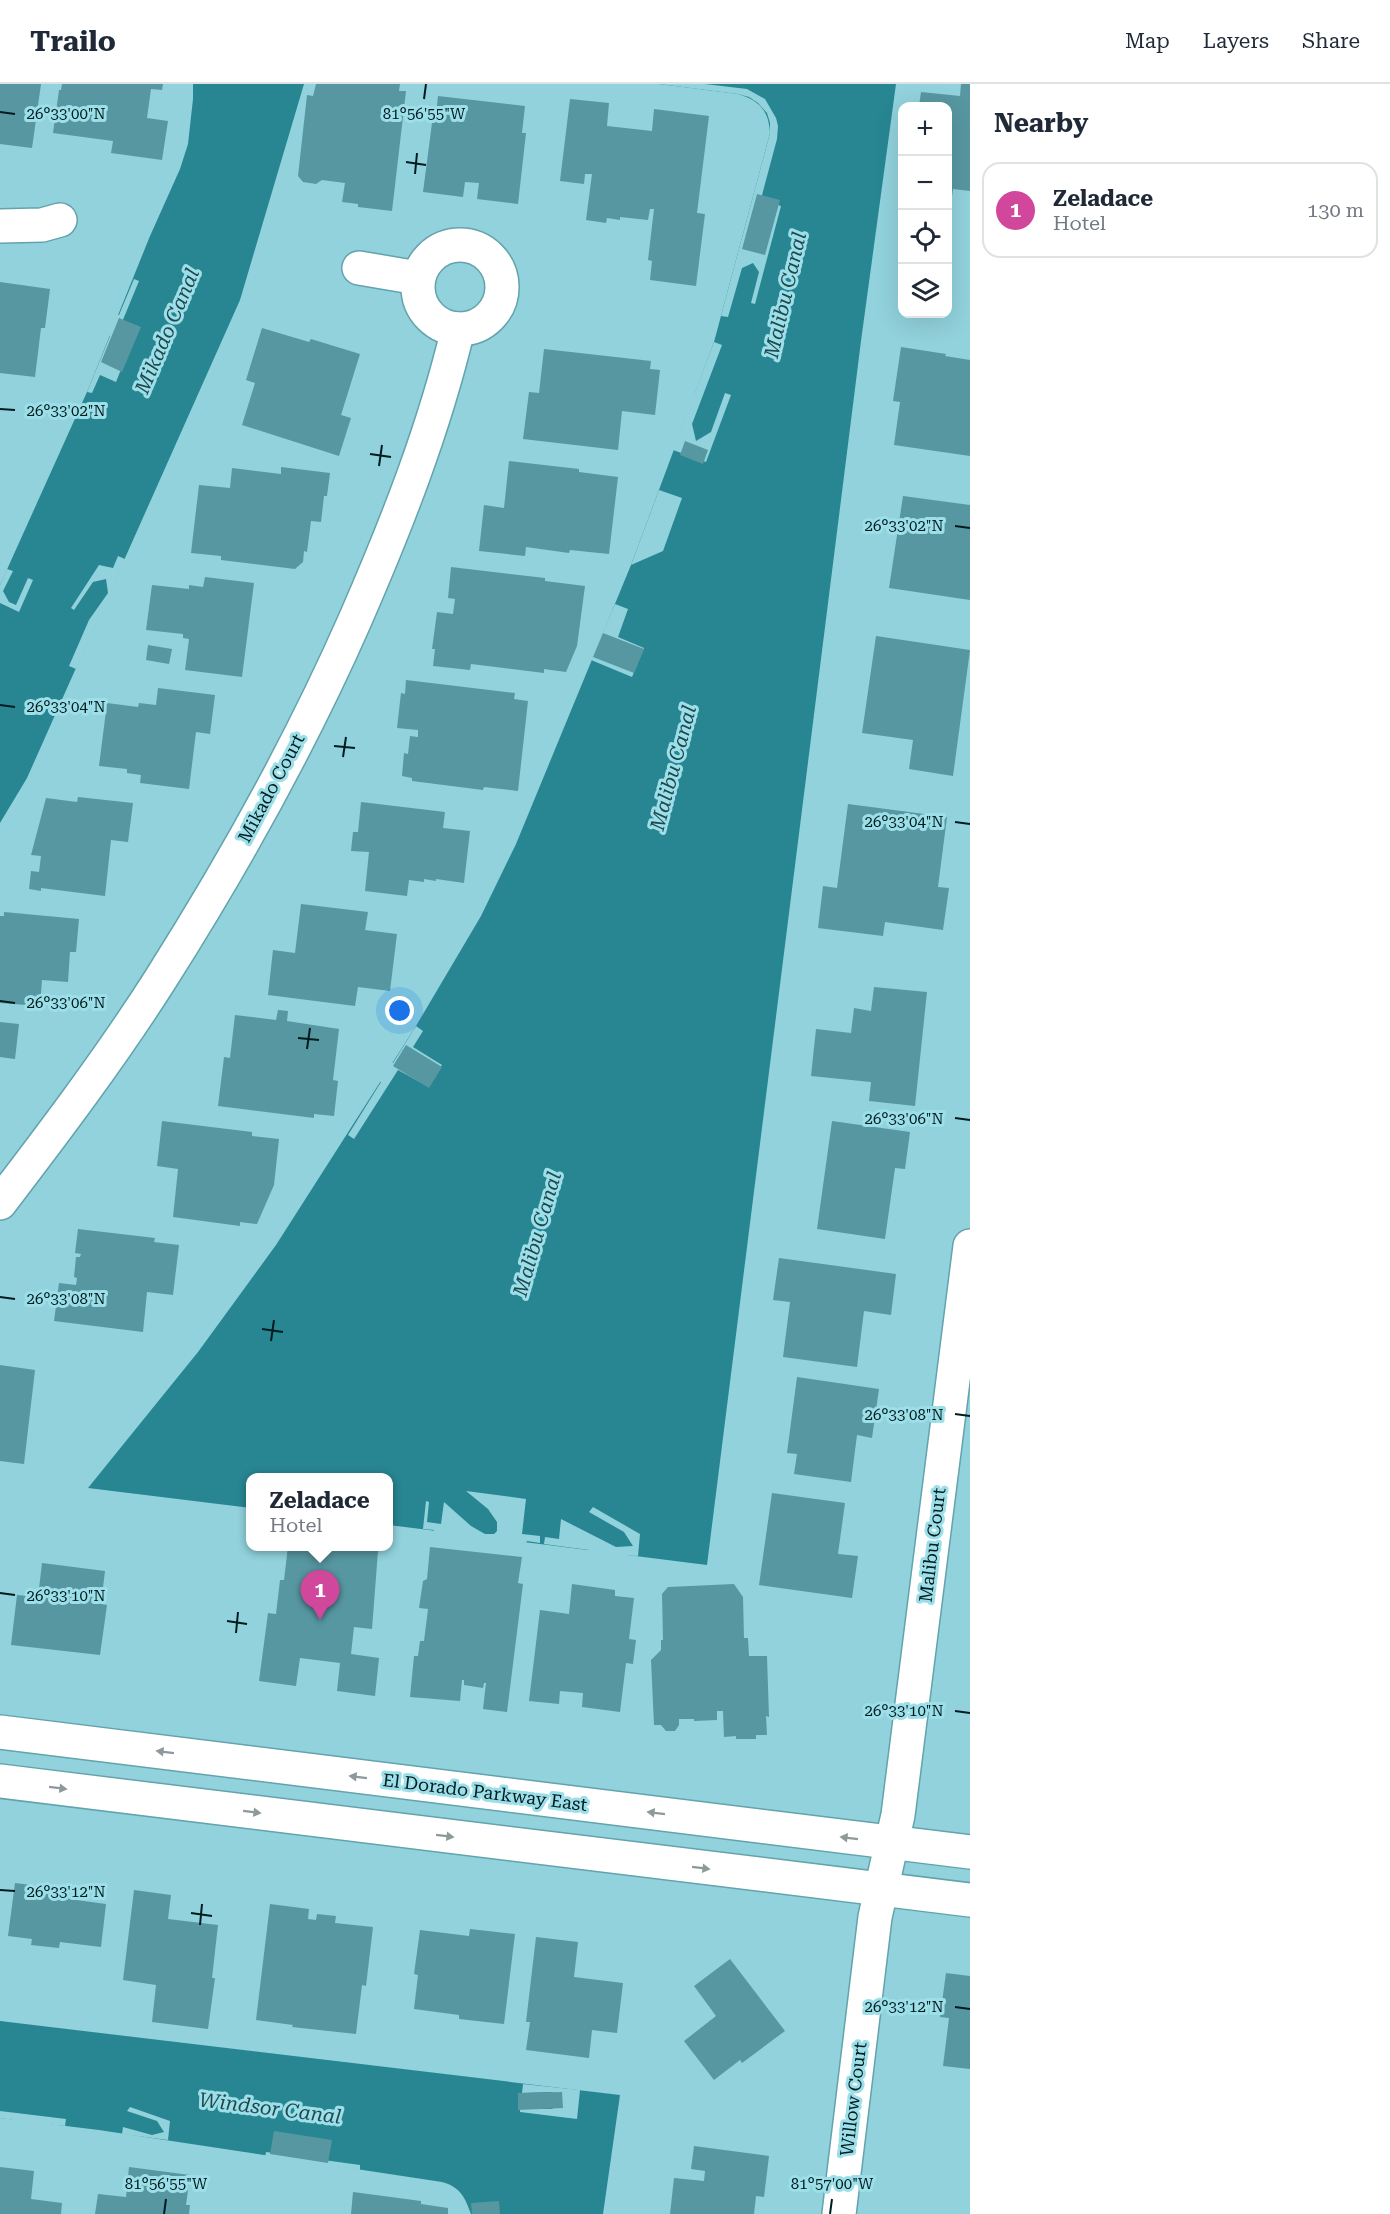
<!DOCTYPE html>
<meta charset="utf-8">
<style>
:root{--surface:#fff;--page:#f6f6f7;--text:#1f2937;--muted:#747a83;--line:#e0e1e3;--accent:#7c3aed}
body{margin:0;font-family:"Roboto Serif",serif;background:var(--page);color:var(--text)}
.controls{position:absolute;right:18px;top:18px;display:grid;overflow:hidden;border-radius:12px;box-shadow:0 6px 24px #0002}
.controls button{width:54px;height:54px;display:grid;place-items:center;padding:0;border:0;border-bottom:2px solid var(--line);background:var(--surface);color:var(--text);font:30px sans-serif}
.you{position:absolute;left:400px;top:927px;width:21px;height:21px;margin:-15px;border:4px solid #fff;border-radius:50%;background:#1a73e8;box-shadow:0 0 0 9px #1a73e833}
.badge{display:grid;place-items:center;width:39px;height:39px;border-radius:50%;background:var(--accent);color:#fff;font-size:20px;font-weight:700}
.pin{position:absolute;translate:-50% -50px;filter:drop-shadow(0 2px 3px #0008)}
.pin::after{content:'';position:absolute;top:32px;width:21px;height:18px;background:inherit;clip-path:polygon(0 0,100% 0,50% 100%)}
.popup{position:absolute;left:246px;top:1389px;width:147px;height:78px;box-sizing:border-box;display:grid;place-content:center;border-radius:12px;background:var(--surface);filter:drop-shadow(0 2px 4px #0005);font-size:20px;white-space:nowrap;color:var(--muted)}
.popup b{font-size:22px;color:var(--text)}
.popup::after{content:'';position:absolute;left:50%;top:100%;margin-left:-12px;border:12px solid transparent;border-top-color:var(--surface)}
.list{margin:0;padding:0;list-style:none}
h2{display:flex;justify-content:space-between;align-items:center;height:78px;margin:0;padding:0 24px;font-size:26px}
h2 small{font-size:20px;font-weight:400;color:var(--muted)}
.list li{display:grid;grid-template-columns:39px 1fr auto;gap:18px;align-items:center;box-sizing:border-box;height:96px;margin:0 12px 12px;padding:0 12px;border:2px solid var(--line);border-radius:18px}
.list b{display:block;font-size:22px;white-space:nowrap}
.list p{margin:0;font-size:20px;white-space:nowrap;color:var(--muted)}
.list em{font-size:20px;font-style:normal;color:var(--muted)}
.icon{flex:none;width:33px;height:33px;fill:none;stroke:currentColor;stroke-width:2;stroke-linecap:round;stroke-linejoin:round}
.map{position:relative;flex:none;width:970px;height:2130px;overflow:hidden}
header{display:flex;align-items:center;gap:36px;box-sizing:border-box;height:84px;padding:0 30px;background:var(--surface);border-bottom:2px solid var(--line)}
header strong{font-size:28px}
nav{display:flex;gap:33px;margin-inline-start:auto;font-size:21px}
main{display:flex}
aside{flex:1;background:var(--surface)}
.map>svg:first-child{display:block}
.water{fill:#278692}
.pier{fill:#91d2dc}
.building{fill:#5797a1}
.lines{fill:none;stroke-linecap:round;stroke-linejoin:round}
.street-casing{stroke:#63a3ac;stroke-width:36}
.secondary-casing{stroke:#63a3ac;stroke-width:36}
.street{stroke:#fff;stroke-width:33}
.secondary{stroke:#fff;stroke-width:33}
.oneway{fill:#8d999a}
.ticks{fill:none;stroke:#011c1f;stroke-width:2}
.labels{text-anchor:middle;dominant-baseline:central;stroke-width:6;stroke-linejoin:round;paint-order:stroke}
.street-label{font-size:18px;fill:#011c1f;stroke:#9ddfe9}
.water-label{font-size:20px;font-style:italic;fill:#1f484e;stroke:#9ddfe9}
.ticks-label{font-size:15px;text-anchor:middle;fill:#011c1f;stroke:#9ddfe9;stroke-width:6;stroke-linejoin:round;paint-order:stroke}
</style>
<header>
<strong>Trailo</strong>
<nav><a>Map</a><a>Layers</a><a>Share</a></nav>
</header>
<main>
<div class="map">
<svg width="970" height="2130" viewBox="0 0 970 2130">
<rect width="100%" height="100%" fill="#91d2dc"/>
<g class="water">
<polygon points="193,0 304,0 240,216 27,694 0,739 0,501 87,308 150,152 180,85 188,60 193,15"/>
<path d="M 659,0 L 896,0 L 861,257 L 707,1481 L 389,1441 L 389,1394 L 251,1394 L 251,1424 L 88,1404 L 198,1268 L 276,1161 L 416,942 L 481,832 L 516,760 L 631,481 L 714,258 L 770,49 C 769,27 759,16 738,10 Z"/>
<path d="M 0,1937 L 620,2011 L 603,2130 L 471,2130 C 465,2113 460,2103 442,2098 L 99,2046 L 0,2034 Z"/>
</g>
<g class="pier">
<polygon points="659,0 705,0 747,5 765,15 776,34 778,42 777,55 750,156 778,121 781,122 755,220 751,219 759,188 753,179 742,184 728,233 721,232 770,49 770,39 767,29 758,19 749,13 738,10"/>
<polygon points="134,195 139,197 108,272 124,278 116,298 100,291 92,309 87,308 110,252 107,250 116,230 119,231"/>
<polygon points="714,258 722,261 692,340 696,357 711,348 725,309 731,311 706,378 673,366 685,335 683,333 691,311 694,311"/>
<polygon points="659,406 682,414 663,467 631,481"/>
<polygon points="118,472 125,475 107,516 110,517 100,539 97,538 76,585 69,582 89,536 108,509 106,495 93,498 74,526 71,524 99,481 113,484"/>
<polygon points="7,485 13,487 3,507 9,518 16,521 28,494 33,496 19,528 0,519 0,501"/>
<polygon points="615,520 628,525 618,553 644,564 632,593 591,576"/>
<polygon points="416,942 423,947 413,963 442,981 427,1002 398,986 354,1055 348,1051 381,998 378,996 390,978 393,979"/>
<polygon points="466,1407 526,1415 522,1450 540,1452 540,1459 527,1457 526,1460 434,1449 434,1446 423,1445 426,1417 429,1418 427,1438 441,1440 444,1418 471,1442 485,1450 494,1450 497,1447 497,1438 488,1425"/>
<polygon points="593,1423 640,1450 638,1472 589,1469 589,1466 544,1460 545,1453 559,1455 561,1435 616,1463 633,1462 624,1448 589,1428"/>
<polygon points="523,2000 580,2006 577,2035 520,2028 520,2025 552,2025 560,2016 552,2008 522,2009"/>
<polygon points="130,2023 170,2037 168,2056 122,2050 123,2043 152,2051 164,2048 157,2037 127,2027"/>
<polygon points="0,2027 66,2035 65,2042 44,2040 44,2043 20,2040 20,2037 0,2034"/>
<polygon points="266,2068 360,2081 360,2086 297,2077 296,2080 278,2077 278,2074 265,2073"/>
</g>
<g class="building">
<polygon points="0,0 41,0 32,64 0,60"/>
<polygon points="62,0 163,0 162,6 151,5 147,34 168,37 162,76 111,69 113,57 53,49 59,6 61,6"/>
<polygon points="316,0 400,0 399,7 406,7 392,127 358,123 358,120 342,118 345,99 322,96 316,100 303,98 298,92 307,11 313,12"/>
<polygon points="961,0 970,0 970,107 953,105 948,144 948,22 919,22 921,8 960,12"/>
<polygon points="438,12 525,22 522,49 526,49 518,120 477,115 479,99 465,98 463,113 423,108 432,39 435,39"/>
<polygon points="570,15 609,19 607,42 652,47 654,25 709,32 697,129 705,130 696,202 650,196 652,177 648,176 654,125 650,125 648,136 620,133 620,136 607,134 606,139 586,136 592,90 585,90 584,100 560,97"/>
<polygon points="757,110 780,116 765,171 742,165"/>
<polygon points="0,198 50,205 45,244 41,244 35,293 0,289"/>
<polygon points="119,234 141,243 122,288 101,278"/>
<polygon points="262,244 309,258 311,255 360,270 341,331 351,334 339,372 242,341 255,299 246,296"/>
<polygon points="901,263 946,270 945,272 970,276 970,372 894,361 900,318 893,317"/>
<polygon points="544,265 651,277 650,285 660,286 655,331 622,327 618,366 523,355 529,308 539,309"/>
<polygon points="685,357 708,366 703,380 680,371"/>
<polygon points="509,377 579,385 579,388 618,393 609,470 570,466 569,469 526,463 525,472 479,467 484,421 504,424"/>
<polygon points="281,383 330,389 327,412 324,412 321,438 311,437 307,468 304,467 303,478 295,485 221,476 221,472 191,469 199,401 230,404 232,384 281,390"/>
<polygon points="903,412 970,421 970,516 889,504"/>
<polygon points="451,483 545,494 545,497 585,502 577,562 566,588 544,585 544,589 471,580 470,586 433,582 435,565 432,565 437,528 453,530 455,515 448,514"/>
<polygon points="205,493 254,499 242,593 185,586 189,555 183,554 183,550 146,546 152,501 189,505 189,501 203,503"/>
<polygon points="603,549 644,565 634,589 593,573"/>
<polygon points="876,552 970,566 953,692 909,685 913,656 862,649"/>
<polygon points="148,561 172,565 169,580 146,576"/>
<polygon points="406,596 515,609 514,615 528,617 518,707 484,703 483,706 412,697 412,694 402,692 404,669 408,670 410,652 418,653 418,646 397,644 401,609 405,610"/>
<polygon points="158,604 215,611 210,650 196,648 189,705 140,699 141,691 127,689 127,685 99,682 107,619 138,623 139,619 156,621"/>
<polygon points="78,713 133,719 128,758 111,756 105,812 41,804 41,807 29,805 31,787 39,788 41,772 31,771 46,714 77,718"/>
<polygon points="361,718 445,728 443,744 470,747 464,799 436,795 436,797 424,795 424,798 409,796 407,812 365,807 369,768 351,767 353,748 358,748"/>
<polygon points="848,720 947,733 938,803 949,804 943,846 885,838 883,852 818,844 823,802 837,804"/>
<polygon points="301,820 368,828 365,846 397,850 390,907 358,903 355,922 268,911 273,866 295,869"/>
<polygon points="4,828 79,835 76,868 70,868 68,898 42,896 40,922 0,919 0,832 4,832"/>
<polygon points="874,903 927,908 915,1022 869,1017 871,998 811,992 816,945 851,949 854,924 871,927"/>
<polygon points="278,926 288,927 287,937 339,945 333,996 338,997 334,1032 314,1030 314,1034 218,1022 224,973 230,974 235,931 276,936"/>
<polygon points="0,938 19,940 15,975 0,973"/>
<polygon points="406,961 442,983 429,1004 393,982"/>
<polygon points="162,1037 252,1048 252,1052 279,1055 274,1101 257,1140 240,1138 240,1142 173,1133 178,1085 157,1082"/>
<polygon points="832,1037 910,1048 905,1085 895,1084 885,1155 817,1145"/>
<polygon points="78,1145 155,1154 154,1158 179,1161 173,1211 147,1208 143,1248 54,1237 59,1199 76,1201 77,1194 74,1193 76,1173 80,1173 81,1170 75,1169"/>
<polygon points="779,1174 896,1190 891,1231 864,1227 857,1283 783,1273 790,1218 773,1216"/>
<polygon points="0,1281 35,1286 24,1380 0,1377"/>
<polygon points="797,1293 879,1305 872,1354 857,1351 851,1398 794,1390 797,1370 787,1369"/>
<polygon points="772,1409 845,1419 838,1470 858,1472 852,1514 759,1501"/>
<polygon points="288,1462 344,1462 378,1467 372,1545 354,1543 351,1570 379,1574 375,1612 337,1607 340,1579 300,1574 296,1602 259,1597 268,1529 276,1530 280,1496 284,1496"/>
<polygon points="430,1463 522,1473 518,1499 523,1500 507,1628 483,1625 486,1599 484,1599 483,1604 464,1601 464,1596 462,1596 460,1617 410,1613 414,1572 418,1572 420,1557 424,1557 428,1525 419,1524 423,1497 427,1495"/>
<polygon points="42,1479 105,1487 101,1520 107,1521 100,1571 11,1561 17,1511 38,1513"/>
<polygon points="572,1500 615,1506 615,1512 634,1514 629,1555 636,1556 633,1580 626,1579 620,1628 582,1623 583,1609 560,1607 559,1620 529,1617 540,1526 569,1530"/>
<polygon points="734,1500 743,1513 744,1554 748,1554 749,1572 767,1572 769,1633 766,1632 767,1651 756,1651 756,1655 736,1655 736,1652 724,1653 723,1627 717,1627 717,1636 694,1637 694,1635 679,1635 679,1641 675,1647 666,1647 661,1641 654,1641 651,1576 661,1566 661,1556 663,1556 662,1510 668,1503"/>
<polygon points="15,1799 70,1806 69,1815 106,1820 101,1863 60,1858 59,1864 31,1861 32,1855 8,1852"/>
<polygon points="134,1806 171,1811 168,1835 218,1841 212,1894 215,1894 208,1945 152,1938 156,1901 123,1896"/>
<polygon points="270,1820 309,1825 308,1835 316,1836 317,1830 336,1832 335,1839 373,1843 366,1902 362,1901 356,1950 292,1943 293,1941 256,1936"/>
<polygon points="470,1845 515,1850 504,1940 459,1935 459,1931 414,1925 418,1891 414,1890 420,1846 469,1852"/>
<polygon points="536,1853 578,1858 574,1893 623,1899 617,1949 592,1946 589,1974 526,1966 530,1938 526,1938"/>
<polygon points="730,1875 785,1947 742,1979 740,1976 714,1996 684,1957 716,1932 694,1902"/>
<polygon points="946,1889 970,1892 970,1985 943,1982 949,1934 940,1933"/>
<polygon points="562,2008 563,2024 518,2026 518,2009"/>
<polygon points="274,2047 332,2056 328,2079 270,2070"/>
<polygon points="694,2062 769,2072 764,2113 756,2112 754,2130 670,2130 674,2094 704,2097 705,2087 691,2085"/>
<polygon points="0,2083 34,2087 31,2115 62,2119 61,2130 0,2130"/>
<polygon points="129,2083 190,2091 186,2121 190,2121 189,2130 95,2130 98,2110 126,2113"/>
<polygon points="353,2108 421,2117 421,2120 448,2124 448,2130 351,2130"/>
<polygon points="499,2117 500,2130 472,2130 471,2119"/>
</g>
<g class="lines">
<defs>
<g id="street">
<polyline points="0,142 42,141 60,136"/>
<circle cx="460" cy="203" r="42"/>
<polyline points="359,184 418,194"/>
<path d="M 0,1119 C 55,1047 111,973 160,896 C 233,781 300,661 355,536 C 396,442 434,346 458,245"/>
<polyline points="839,2130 875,1833 898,1731 970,1162"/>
</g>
<g id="secondary">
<polyline points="0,1648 970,1768"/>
<polyline points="0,1697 970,1816"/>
</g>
</defs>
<use href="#street" class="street-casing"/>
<use href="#secondary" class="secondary-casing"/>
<use href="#street" class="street"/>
<use href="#secondary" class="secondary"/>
</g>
<defs><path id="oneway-solid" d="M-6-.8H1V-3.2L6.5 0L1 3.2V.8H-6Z" transform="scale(1.5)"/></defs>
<g class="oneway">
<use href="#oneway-solid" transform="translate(165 1668) rotate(-173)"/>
<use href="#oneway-solid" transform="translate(358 1693) rotate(-173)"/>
<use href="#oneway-solid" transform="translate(58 1704) rotate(7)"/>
<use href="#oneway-solid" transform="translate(252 1728) rotate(7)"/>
<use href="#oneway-solid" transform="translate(656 1729) rotate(-173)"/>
<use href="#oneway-solid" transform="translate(445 1752) rotate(7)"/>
<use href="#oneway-solid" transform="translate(849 1754) rotate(-173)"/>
<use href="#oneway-solid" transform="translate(701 1784) rotate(7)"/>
</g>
<path class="ticks" d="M 424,15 L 426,0M 0,28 L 15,30M 406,78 L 426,81M 415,90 L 417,69M 0,325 L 15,326M 370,370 L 391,373M 379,382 L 382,361M 955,442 L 970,444M 0,621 L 15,623M 334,662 L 355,664M 343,673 L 346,653M 955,738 L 970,740M 0,917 L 15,919M 298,954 L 319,956M 307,965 L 310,944M 955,1034 L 970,1036M 0,1213 L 15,1215M 262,1245 L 283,1248M 271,1257 L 274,1236M 955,1330 L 970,1332M 0,1509 L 15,1511M 227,1537 L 247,1540M 236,1549 L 238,1528M 955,1627 L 970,1629M 0,1806 L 15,1807M 191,1829 L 212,1832M 200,1841 L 202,1820M 955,1923 L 970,1925M 164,2130 L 166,2115M 830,2130 L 832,2115"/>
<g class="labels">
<g class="street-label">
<text transform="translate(271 704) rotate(-62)">Mikado Court</text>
<text transform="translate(932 1461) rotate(-83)">Malibu Court</text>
<text transform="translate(485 1708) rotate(7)">El Dorado Parkway East</text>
<text transform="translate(853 2015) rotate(-83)">Willow Court</text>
</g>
<g class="water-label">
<text transform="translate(785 211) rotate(-77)">Malibu Canal</text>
<text transform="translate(167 247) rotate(-67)">Mikado Canal</text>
<text transform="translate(673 684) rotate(-75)">Malibu Canal</text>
<text transform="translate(537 1150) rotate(-74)">Malibu Canal</text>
<text transform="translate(270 2024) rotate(7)">Windsor Canal</text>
</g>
</g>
<g class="ticks-label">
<text x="424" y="35">81°56'55"W</text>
<text x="66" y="35">26°33'00"N</text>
<text x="66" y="332">26°33'02"N</text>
<text x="904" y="447">26°33'02"N</text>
<text x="66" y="628">26°33'04"N</text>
<text x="904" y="743">26°33'04"N</text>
<text x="66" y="924">26°33'06"N</text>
<text x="904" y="1040">26°33'06"N</text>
<text x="66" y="1220">26°33'08"N</text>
<text x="904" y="1336">26°33'08"N</text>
<text x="66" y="1517">26°33'10"N</text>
<text x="904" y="1632">26°33'10"N</text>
<text x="66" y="1813">26°33'12"N</text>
<text x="904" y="1928">26°33'12"N</text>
<text x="166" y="2105">81°56'55"W</text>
<text x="832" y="2105">81°57'00"W</text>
</g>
</svg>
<div class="controls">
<button>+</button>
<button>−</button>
<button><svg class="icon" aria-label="locate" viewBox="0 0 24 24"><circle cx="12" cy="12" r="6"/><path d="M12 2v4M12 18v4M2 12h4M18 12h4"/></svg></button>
<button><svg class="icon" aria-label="layers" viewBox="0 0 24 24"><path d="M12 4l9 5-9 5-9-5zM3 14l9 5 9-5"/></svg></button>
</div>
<div class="you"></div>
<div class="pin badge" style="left:320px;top:1536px;background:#d1479c">1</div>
<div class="popup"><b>Zeladace</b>Hotel</div>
</div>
<aside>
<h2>Nearby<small></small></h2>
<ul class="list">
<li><span class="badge" style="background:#d1479c">1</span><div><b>Zeladace</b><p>Hotel</p></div><em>130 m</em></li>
</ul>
</aside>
</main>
